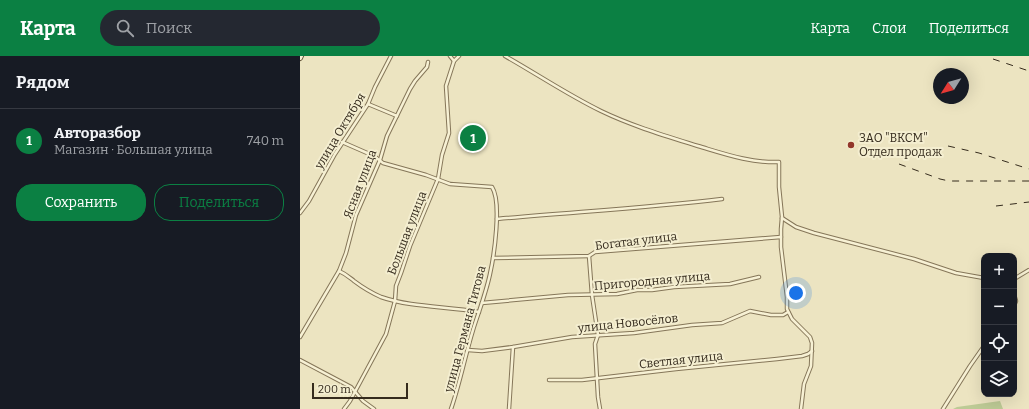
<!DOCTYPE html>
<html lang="ru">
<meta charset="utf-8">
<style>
:root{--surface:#171b24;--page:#242831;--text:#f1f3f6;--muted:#9ea1a6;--line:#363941;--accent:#0b8043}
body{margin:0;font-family:Bitter,serif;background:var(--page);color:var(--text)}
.controls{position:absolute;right:12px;bottom:12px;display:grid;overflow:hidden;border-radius:8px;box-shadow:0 4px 16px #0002}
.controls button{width:36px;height:36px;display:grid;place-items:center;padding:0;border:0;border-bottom:1px solid var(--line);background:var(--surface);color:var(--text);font:20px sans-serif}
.compass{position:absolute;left:633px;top:12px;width:36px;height:36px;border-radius:50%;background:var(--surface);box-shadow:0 4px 16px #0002;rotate:233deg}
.scale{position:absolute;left:12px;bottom:10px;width:96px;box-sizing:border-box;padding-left:4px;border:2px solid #352b1d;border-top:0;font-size:11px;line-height:14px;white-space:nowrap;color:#352b1d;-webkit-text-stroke:3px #f4eed0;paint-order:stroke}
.you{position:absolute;left:496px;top:237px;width:14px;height:14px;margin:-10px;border:3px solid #fff;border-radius:50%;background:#1a73e8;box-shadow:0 0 0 6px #1a73e833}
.badge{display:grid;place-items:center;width:26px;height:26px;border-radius:50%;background:var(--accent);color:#fff;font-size:13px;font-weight:700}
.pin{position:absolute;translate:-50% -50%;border:2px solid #fff;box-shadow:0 1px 4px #0006}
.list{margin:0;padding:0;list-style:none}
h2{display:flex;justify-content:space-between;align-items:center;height:52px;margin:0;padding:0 16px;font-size:17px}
h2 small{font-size:13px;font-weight:400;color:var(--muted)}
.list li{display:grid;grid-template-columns:26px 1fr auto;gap:12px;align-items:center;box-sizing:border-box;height:64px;padding:0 16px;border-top:1px solid var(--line)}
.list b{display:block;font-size:15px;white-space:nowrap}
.list p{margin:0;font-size:13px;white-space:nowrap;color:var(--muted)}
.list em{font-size:13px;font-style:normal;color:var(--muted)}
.actions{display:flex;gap:8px;padding:12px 16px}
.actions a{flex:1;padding:9px 0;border:1px solid var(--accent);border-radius:16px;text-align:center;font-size:14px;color:var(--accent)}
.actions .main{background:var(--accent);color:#fff}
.icon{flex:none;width:22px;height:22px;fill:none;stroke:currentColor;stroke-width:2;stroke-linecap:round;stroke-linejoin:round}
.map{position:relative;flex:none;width:729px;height:353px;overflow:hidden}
header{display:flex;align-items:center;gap:24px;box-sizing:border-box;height:56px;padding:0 20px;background:var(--accent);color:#fff}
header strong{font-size:19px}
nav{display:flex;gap:22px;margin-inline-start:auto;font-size:14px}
.search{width:280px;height:36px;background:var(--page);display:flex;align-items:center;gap:10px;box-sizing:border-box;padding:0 14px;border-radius:22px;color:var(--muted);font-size:15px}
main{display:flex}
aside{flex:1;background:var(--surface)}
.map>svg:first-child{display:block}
.green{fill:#bdca95}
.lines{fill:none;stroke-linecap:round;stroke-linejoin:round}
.minor-casing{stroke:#857659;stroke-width:4.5}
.secondary-casing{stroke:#66573c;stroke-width:6}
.minor{stroke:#f7f1d4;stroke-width:2.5}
.secondary{stroke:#f7f1d4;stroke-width:4}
.rail{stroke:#352b1d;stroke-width:1;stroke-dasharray:7 7;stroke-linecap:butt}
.poi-dot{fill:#92372b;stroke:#f4eed0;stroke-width:1.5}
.labels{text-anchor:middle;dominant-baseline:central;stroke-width:4;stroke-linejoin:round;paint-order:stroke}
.street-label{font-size:12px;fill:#352b1d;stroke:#f4eed0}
.poi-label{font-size:12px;fill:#352b1d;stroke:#f4eed0;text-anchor:start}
</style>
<header>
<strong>Карта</strong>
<div class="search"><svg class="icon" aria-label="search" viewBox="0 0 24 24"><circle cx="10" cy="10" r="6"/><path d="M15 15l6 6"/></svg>Поиск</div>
<nav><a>Карта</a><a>Слои</a><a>Поделиться</a></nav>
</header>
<main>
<aside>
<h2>Рядом<small></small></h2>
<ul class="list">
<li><span class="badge">1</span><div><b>Авторазбор</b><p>Магазин · Большая улица</p></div><em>740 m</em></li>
</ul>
<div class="actions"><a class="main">Сохранить</a><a>Поделиться</a></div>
</aside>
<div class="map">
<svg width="729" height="353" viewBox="0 0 729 353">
<rect width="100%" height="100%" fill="#ece4c1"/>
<polygon class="green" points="700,345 703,353 653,353 657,351"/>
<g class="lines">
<defs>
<g id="minor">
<polyline points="150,0 154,5"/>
<path d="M 205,0 C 237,18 268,39 301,55 C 332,70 366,80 398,90 C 425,98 450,107 479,106 L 479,131 L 482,161 L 481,173 L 481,191 L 487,241 L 487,253 L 492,263 L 510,281 L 512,287 L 511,310 L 504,328 L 501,353"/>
<polyline points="68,48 97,60"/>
<path d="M 42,86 L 74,100 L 83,107 L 126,119 L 150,128 L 192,131 C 202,146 194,200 190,218 C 186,237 179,255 173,274 C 165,300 160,327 151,353"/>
<polyline points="0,157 9,145 35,98 68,48 75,31 91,0"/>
<polyline points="482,162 496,171 514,177 614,203 656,217 684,222"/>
<path d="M 197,163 C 272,156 347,152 422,143"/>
<polyline points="289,200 292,239 298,279 295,288 298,341 300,353"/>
<polyline points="193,202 289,200 295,196 481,181"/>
<path d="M 39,215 C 46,218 49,221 54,225 C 62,231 72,237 81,241 C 113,252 147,250 179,256"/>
<polyline points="714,223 729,214"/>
<polyline points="714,238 716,245 714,250"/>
<polyline points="182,247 268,239 317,238 337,234 352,234 374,231 430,228 459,221"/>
<polyline points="0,281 39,215 46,197 56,159 80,104 87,80 110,33 115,25 127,11 128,6"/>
<polyline points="168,294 182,295 213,291 272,281 334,277 392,269 422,267 450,255 471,259 483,259 488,256"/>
<polyline points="0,304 51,331 63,345 74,353"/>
<polyline points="249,324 282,324 376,313 477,303 502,300 508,298 512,295"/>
<polyline points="44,353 50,345 86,278 95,245 96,230 101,217 110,190 138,123 142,99 149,77 146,30 154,5 159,0"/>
<polyline points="209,353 213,291"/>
<polyline points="643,353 670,310 684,290"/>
</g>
<polyline id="secondary" points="0,2 1,0"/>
</defs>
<use href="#minor" class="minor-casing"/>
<use href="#secondary" class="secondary-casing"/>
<use href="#minor" class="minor"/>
<use href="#secondary" class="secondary"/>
<g class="rail">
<polyline points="693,3 729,15"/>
<polyline points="648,90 679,97 729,113"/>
<polyline points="599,108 640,123 649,125 729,125"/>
<polyline points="696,150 729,146"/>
</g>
</g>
<circle class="poi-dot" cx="551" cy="89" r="4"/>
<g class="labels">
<g class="street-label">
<text transform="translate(40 75) rotate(-59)">улица Октября</text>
<text transform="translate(60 128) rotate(-69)">Ясная улица</text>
<text transform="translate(107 177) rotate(-69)">Большая улица</text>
<text transform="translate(336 185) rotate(-7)">Богатая улица</text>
<text transform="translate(352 225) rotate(-5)">Пригородная улица</text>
<text transform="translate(328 267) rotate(-6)">улица Новосёлов</text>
<text transform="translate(165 273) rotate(-75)">улица Германа Титова</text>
<text transform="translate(381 304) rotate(-6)">Светлая улица</text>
</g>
<g class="poi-label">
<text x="559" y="82">ЗАО "ВКСМ"<tspan x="559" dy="14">Отдел продаж</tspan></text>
</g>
</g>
</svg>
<div class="controls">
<button>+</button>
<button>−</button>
<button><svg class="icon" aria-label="locate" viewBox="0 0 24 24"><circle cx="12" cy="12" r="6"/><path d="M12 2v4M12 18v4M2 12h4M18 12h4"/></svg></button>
<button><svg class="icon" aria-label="layers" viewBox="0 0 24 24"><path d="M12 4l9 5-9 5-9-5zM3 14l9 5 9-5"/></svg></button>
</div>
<svg class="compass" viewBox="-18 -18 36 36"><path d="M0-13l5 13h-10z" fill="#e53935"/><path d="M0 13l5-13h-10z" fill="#9ea1a6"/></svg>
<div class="scale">200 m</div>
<div class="you"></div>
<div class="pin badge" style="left:173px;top:82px">1</div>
</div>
</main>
